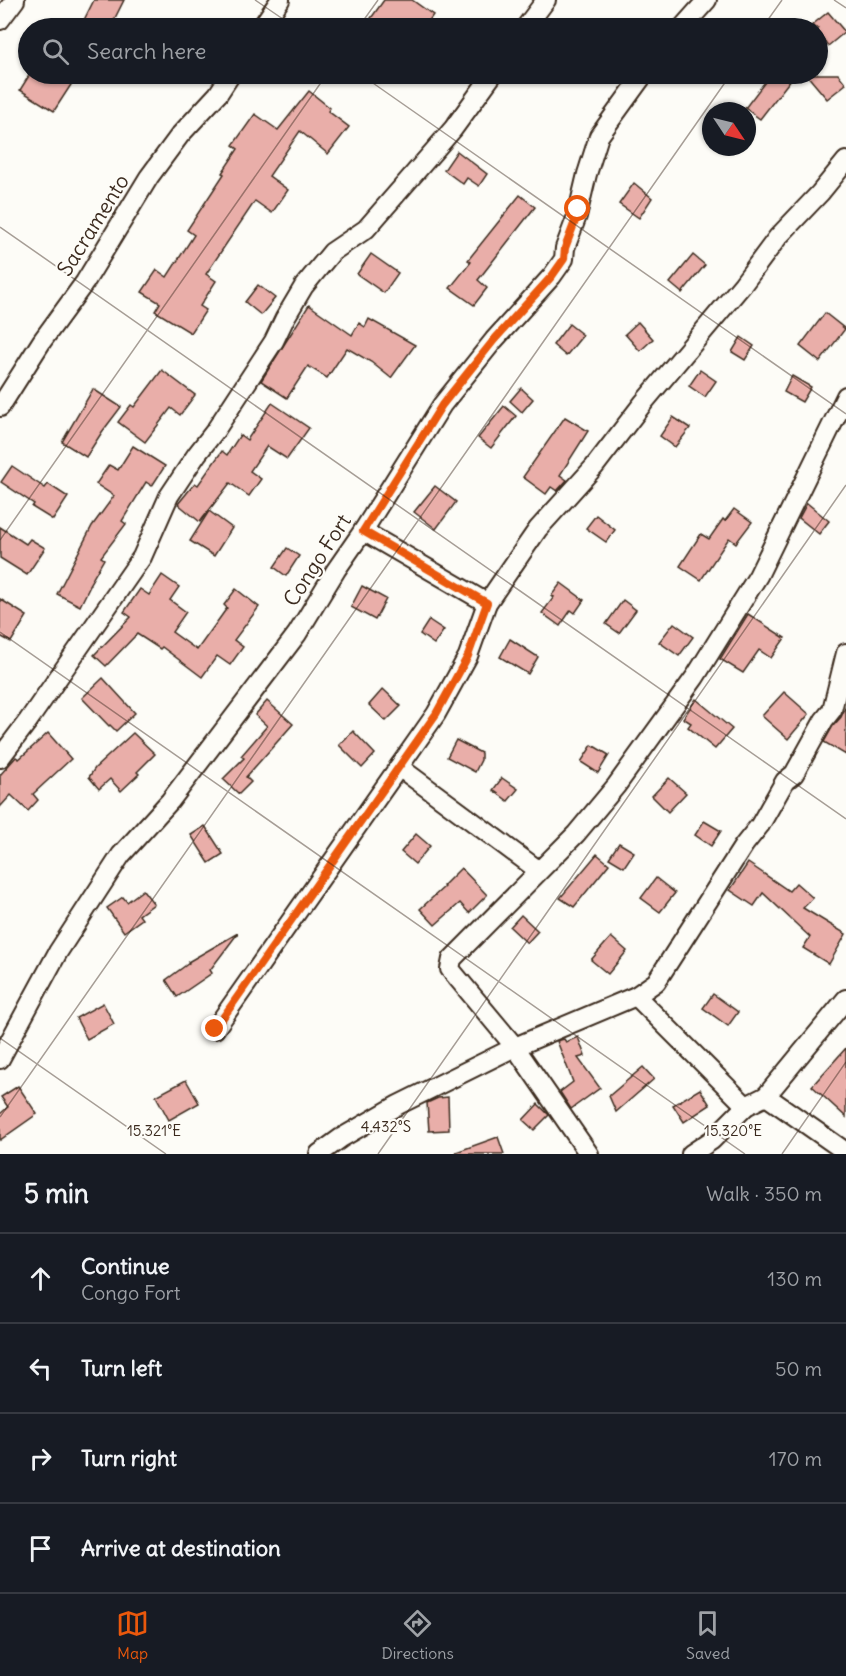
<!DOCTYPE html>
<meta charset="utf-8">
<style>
:root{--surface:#171b24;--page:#20242c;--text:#f1f3f6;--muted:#9ea1a6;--line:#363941;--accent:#ea580c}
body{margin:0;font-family:Delius,sans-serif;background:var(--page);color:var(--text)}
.compass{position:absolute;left:702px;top:102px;width:54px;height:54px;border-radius:50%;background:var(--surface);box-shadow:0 2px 4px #0004;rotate:125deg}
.stop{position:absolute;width:18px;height:18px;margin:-14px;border:4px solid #ea580c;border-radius:50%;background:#fff}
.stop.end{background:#ea580c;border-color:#fff;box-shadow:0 2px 6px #0008}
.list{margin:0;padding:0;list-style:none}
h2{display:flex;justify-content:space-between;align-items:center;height:78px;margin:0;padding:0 24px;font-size:26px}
h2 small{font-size:20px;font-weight:400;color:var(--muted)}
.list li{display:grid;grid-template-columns:39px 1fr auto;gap:18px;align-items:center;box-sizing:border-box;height:90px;padding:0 24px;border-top:2px solid var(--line)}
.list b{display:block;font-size:22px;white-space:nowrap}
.list p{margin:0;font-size:20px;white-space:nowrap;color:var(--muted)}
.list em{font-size:20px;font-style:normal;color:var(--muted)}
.icon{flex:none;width:33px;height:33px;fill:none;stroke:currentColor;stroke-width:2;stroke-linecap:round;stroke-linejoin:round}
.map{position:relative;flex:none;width:846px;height:1154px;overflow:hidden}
.search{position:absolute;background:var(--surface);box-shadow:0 2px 4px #0004;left:18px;right:18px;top:18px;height:66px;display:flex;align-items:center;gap:15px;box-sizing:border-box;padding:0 21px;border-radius:33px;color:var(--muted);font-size:22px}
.sheet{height:438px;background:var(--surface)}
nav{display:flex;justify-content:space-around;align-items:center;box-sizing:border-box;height:84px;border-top:2px solid var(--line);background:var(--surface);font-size:16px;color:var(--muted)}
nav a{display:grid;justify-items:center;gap:3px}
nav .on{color:var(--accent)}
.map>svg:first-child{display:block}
.building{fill:#e9aea9;stroke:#3b2a1e;stroke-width:1.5}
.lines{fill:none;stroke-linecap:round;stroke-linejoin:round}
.minor-casing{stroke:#3b2a1e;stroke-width:22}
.path{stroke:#3b2a1e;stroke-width:4;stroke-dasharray:4.5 4.5;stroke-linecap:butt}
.minor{stroke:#fdfcf7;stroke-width:18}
.route{stroke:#ea580c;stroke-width:8}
.ticks{fill:none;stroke:#3b2a1e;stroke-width:1.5;stroke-opacity:0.45}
.labels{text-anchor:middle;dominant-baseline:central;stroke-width:4.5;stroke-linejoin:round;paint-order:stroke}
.street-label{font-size:21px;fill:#3b2a1e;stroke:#fdfcf7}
.ticks-label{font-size:15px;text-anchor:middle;fill:#3b2a1e;stroke:#fdfcf7;stroke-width:4.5;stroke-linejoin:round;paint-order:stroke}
</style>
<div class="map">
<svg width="846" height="1154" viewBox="0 0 846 1154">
<rect width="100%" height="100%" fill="#fdfcf7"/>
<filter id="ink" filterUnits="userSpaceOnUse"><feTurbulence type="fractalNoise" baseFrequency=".0167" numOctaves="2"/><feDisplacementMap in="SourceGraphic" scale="12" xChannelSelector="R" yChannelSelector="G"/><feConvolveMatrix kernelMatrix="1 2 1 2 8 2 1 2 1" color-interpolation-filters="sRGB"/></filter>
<g filter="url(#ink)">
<g class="building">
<polygon points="94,0 124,0 110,28 80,28"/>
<polygon points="384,0 412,0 433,15 424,28 364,28"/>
<polygon points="828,12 845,32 828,46 818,32 818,28 815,28 812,25"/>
<polygon points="30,74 78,74 54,111 20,90"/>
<polygon points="771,74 795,74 760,119 745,108"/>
<polygon points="806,74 838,74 846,84 827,99"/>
<polygon points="309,91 330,108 328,111 349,127 328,154 300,131 269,176 288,190 272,213 255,201 206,274 216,281 200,306 206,310 191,333 155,311 160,303 142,292 157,270 167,277 194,235 187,230 224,174 222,173 238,149 233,145 255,114 278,130"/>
<polygon points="457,151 487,174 479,186 467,178 463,184 444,170"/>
<polygon points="634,183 652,198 639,218 619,204"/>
<polygon points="520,195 535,207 478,280 487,288 474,305 450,288 471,262 468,260"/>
<polygon points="371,254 398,273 384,293 357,274"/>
<polygon points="693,255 705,265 682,293 670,283"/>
<polygon points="258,285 275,298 261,315 245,302"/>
<polygon points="309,305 352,335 359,323 365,327 369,319 415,345 391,378 371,362 347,348 327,378 308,366 287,398 261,381"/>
<polygon points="825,313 845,329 820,362 800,346"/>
<polygon points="638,322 653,339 640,351 625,334"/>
<polygon points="569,324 583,335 566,356 553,345"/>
<polygon points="741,337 754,346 745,360 732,352"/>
<polygon points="162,370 195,395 180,415 171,408 145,442 118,422 131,405 134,407"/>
<polygon points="700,370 716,381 705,397 689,386"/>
<polygon points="792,376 811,387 802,402 784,392"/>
<polygon points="521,388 533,399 522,412 510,401"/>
<polygon points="93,389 121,407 102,432 86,457 62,442"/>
<polygon points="272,403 309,428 287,459 267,446 250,471 261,479 249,496 230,483 200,522 178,504 195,483 198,485 222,451 227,455 240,435 247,440"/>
<polygon points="504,406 516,416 491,448 478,438"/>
<polygon points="565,417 588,431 560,475 567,480 557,491 551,487 546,494 523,477"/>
<polygon points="673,417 690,428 675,447 660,436"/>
<polygon points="133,446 165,466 152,486 146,482 122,521 126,524 101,557 104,559 89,585 90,586 80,606 57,594 92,526 114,496 96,484 109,465 118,470"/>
<polygon points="12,466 45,488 48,484 68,497 53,520 32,507 34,504 1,482"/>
<polygon points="435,486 456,502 436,529 414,512"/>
<polygon points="807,503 829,521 819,534 799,518"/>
<polygon points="734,509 752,522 736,543 729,538 701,580 680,566 701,534 709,539 723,519 725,521"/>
<polygon points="209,511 232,528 214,556 190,541"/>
<polygon points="596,515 615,530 606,542 586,528"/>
<polygon points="0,527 26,544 30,539 45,548 27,575 0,558"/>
<polygon points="287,548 299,556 286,576 274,567"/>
<polygon points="162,575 179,587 170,600 186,612 172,632 197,650 227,608 224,605 236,589 259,607 234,640 243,647 230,665 217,656 202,677 162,647 160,649 137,634 106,666 94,655 131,617 124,612 140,589 149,595"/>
<polygon points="561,583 584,600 575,613 571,610 560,626 542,613 554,597 551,596"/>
<polygon points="362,586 386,599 375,620 351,607"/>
<polygon points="0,599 27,616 11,642 0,636"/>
<polygon points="623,600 636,610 619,633 606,624"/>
<polygon points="748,614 785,638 771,658 759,650 743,673 720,659"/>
<polygon points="429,620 444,630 434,644 420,634"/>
<polygon points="674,623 693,637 679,656 659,642"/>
<polygon points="510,639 538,657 528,674 500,657"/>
<polygon points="103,678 135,713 116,731 110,725 109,726 82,698"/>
<polygon points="383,689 401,706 386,721 369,705"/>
<polygon points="784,692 809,714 788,739 762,716"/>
<polygon points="696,699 732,729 715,749 688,727 691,723 683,718"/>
<polygon points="267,701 293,724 246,777 251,782 239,794 223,779 244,758 241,756 267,726 255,715"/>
<polygon points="846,706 846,755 824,742 833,726 841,717"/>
<polygon points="353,731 375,754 362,768 339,745"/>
<polygon points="48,733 71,759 33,794 38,800 28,811 11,795 0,807 0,775 16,757 19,759"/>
<polygon points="133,733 155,754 137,772 139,774 121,791 110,779 99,789 89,777 95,768"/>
<polygon points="456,740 481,753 481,760 475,772 447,757"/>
<polygon points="592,745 609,755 598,773 581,762"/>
<polygon points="502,778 518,789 508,801 493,790"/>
<polygon points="669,778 686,793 668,812 652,796"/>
<polygon points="704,821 721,831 711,846 695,835"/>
<polygon points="205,826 223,854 209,863 191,835"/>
<polygon points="416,834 430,846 415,864 401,852"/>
<polygon points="619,843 634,852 624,867 609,858"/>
<polygon points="597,854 609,864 574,907 560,898"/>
<polygon points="748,863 789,891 796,883 813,898 803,908 846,934 829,964 803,948 810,937 763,893 754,906 730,890"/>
<polygon points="461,868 487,895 469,913 460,903 435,925 420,909 444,887 443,886"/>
<polygon points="656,878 675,893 660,912 641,898"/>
<polygon points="143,890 154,904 139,915 142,919 124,932 107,908 123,897 127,902"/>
<polygon points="521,915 538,931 527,943 510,927"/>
<polygon points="238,933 210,970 212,973 177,997 166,980 189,963 188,962"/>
<polygon points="611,937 627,951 608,974 591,960"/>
<polygon points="713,994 738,1012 728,1026 703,1008"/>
<polygon points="103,1003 114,1024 87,1039 76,1018"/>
<polygon points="578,1037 585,1056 578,1058 600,1088 571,1109 560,1092 573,1082 557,1041 564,1039 566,1042"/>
<polygon points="846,1048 846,1117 812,1086"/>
<polygon points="643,1067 654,1079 616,1112 609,1096"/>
<polygon points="186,1080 199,1103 169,1120 156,1096"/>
<polygon points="18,1086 37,1114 0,1140 0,1114 8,1107 1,1097"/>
<polygon points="700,1089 710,1105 684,1122 673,1105"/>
<polygon points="448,1097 449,1130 429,1131 427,1103 438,1098"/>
<polygon points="538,1104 549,1115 534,1130 523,1120"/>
<polygon points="498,1137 504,1154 456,1154 456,1152"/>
</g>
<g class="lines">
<defs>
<g id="minor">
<polyline points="0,20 15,0"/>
<polyline points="261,28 280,0"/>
<polyline points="525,28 546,0"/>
<polyline points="682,28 707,0"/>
<polyline points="0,407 42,341 85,282 149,177 180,135 218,94 231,74"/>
<polyline points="363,531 487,603"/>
<polyline points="0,758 28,721 142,557 169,496 197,454 215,431 274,341 285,318 304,286 332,252 366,229 453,129 493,74"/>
<polyline points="399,767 538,870"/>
<polyline points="636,996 746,1106"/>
<polyline points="215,1029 436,714 468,656 487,603 538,529 594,467 644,402 743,284 778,237 820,193 846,161"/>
<polyline points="0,1059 58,952 121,855 170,801 297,634 336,570 363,531 442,405 494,340 552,276 564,259 565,248 577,216 587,174 599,136 644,74"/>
<polyline points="766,1096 846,1152"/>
<polyline points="319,1154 341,1138 398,1105 515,1047 636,996 656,982 744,845 760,825 785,781 794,774 824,720 832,710 846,653"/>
<polyline points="589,1154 515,1047 450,969 452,959 576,834 616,786 695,677 758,576 846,396"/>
<polyline points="691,1154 712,1140 746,1106 766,1096 846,999"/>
</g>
</defs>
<use href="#minor" class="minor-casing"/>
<polyline class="path" points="566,28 588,23 665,23"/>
<use href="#minor" class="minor"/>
</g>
</g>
<g class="lines" filter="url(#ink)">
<polyline class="route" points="215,1029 436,714 468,656 487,603 363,531 442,405 494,340 552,276 564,259 565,248 577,216 578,209"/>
</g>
<path class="ticks" d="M 255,0 L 296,28M 834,0 L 846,8M 358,28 L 378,0M 762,28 L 782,0M 360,74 L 846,414M 0,227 L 846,819M 0,540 L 327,74M 0,632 L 745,1154M 0,1038 L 166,1154M 0,1117 L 731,74M 378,1154 L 846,485M 782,1154 L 846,1062"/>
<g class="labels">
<g class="street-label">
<text transform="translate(93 225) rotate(-58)">Sacramento</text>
<text transform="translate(317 560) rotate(-57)">Congo Fort</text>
</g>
</g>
<g class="ticks-label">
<text x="386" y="1132">4.432°S</text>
<text x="154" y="1136">15.321°E</text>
<text x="733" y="1136">15.320°E</text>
</g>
</svg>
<svg class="compass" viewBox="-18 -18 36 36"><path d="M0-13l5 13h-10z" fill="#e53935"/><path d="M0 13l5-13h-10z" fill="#9ea1a6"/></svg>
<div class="stop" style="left:578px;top:209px"></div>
<div class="stop end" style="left:215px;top:1029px"></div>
<div class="search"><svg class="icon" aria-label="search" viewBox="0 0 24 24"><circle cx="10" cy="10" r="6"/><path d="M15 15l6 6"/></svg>Search here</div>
</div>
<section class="sheet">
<h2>5 min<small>Walk · 350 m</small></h2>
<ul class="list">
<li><svg class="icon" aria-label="ahead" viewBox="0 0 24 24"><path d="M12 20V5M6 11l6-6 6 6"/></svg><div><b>Continue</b><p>Congo Fort</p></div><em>130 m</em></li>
<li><svg class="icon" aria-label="left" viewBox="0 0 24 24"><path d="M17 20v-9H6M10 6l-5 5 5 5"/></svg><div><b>Turn left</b></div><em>50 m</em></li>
<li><svg class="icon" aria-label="right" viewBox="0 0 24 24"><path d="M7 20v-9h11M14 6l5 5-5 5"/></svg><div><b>Turn right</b></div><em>170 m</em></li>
<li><svg class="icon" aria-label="arrive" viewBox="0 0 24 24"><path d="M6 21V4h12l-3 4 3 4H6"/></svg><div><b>Arrive at destination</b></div></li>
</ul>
</section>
<nav>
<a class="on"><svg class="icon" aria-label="map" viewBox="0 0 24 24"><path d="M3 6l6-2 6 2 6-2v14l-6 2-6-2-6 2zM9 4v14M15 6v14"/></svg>Map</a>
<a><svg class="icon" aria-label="directions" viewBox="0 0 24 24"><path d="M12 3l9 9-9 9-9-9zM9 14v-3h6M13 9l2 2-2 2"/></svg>Directions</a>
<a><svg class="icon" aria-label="saved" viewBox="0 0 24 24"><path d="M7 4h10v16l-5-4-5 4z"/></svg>Saved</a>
</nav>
